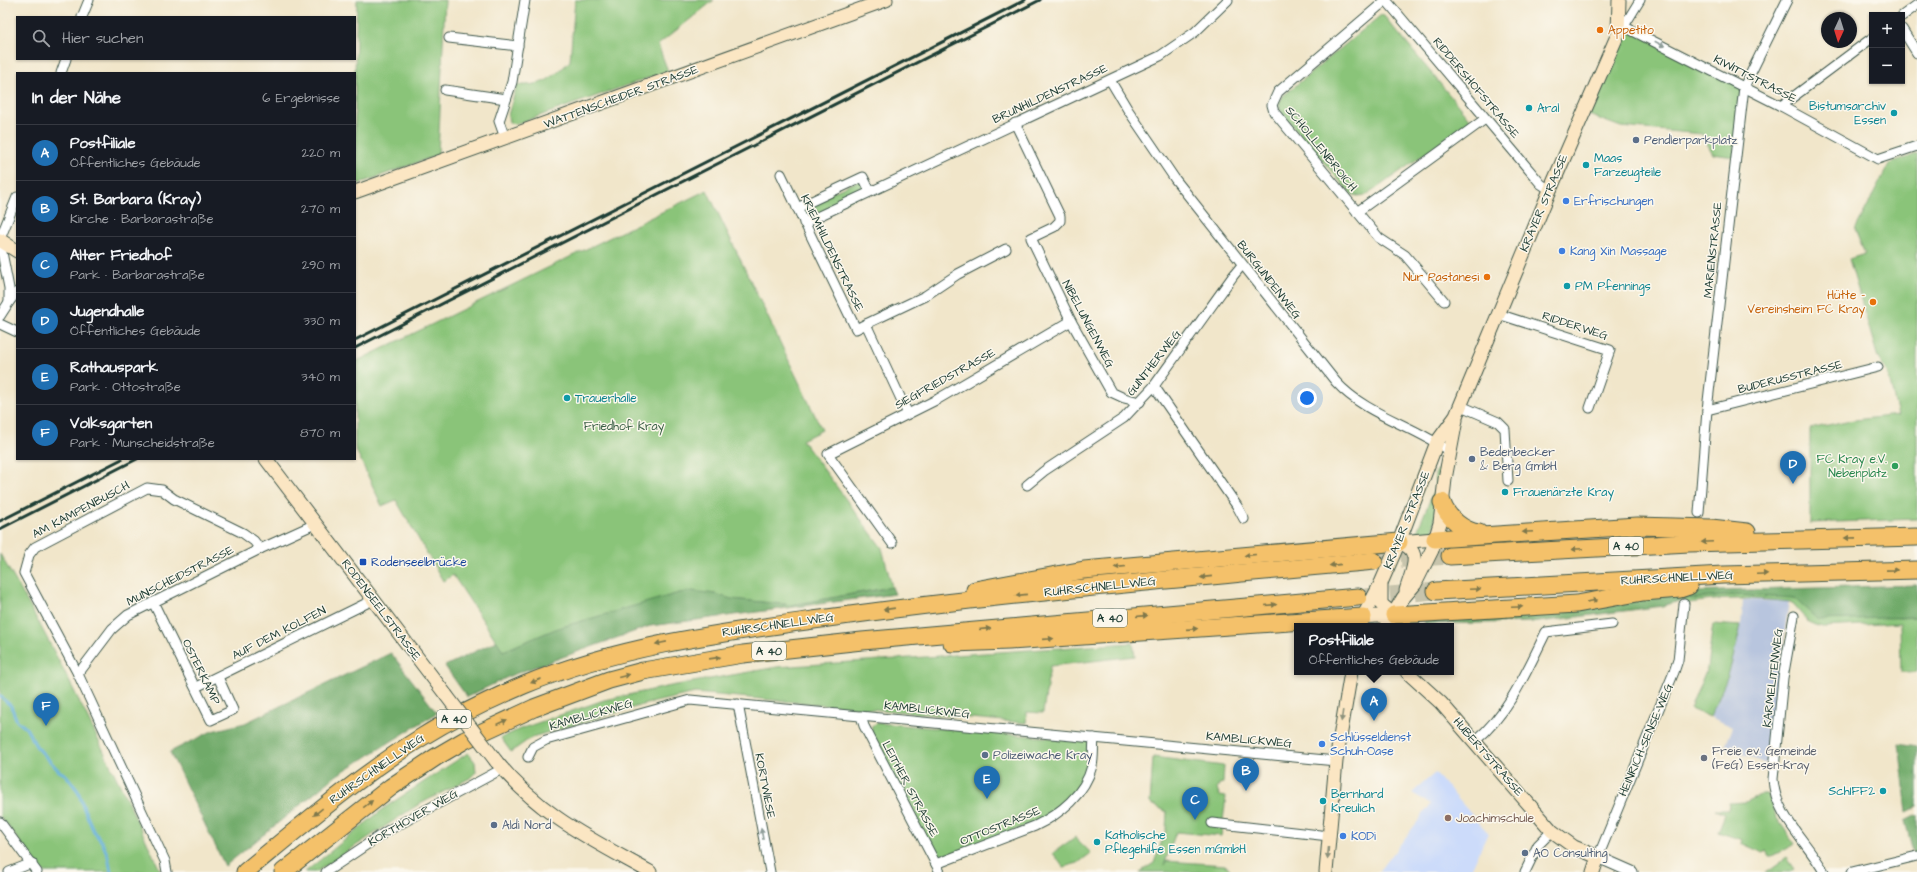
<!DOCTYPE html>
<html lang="de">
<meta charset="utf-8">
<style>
:root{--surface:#171b24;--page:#20242c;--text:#f1f3f6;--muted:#9ea1a6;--line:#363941;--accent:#1f6fb2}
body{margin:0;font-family:"Architects Daughter",sans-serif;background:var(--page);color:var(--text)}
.controls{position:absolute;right:12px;top:12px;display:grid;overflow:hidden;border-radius:0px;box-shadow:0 1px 3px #0004}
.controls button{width:36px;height:36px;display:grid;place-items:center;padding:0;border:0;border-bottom:1px solid var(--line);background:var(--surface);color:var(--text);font:20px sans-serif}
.compass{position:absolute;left:1821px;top:12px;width:36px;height:36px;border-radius:50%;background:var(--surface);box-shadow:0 1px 3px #0004;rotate:184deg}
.you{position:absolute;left:1307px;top:398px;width:14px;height:14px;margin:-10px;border:3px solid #fff;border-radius:50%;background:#1a73e8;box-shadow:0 0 0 6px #1a73e833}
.badge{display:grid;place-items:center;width:26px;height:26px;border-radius:50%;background:var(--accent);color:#fff;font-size:13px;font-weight:700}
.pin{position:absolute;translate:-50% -33px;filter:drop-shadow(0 1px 2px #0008)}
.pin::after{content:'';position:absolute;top:21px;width:14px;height:12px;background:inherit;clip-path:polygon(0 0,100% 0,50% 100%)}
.popup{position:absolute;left:1294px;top:623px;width:160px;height:52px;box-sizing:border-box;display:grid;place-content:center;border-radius:0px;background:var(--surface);filter:drop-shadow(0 1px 3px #0005);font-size:13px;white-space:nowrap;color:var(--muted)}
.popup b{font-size:15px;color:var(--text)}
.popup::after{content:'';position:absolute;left:50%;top:100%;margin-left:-8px;border:8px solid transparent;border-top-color:var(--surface)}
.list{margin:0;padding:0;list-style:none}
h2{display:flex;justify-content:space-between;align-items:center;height:52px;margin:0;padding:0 16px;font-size:17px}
h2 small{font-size:13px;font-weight:400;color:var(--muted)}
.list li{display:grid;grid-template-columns:26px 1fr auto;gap:12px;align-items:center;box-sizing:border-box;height:56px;padding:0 16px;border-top:1px solid var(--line)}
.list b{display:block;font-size:15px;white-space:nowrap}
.list p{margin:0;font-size:13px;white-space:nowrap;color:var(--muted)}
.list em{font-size:13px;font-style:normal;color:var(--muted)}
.icon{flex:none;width:22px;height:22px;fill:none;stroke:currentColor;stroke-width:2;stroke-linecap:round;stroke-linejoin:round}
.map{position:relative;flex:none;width:1917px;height:872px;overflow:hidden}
.search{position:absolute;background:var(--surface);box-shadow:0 1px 3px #0004;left:16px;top:16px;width:340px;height:44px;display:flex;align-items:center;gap:10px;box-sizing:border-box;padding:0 14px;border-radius:0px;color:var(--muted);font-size:15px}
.panel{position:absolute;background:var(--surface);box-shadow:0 1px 3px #0004;left:16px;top:72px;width:340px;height:388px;border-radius:0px}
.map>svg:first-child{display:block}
.built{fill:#ccdbfa}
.industrial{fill:#b8c5de}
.green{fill:#8ac479;stroke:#548056}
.forest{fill:#6faa69;stroke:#47744e}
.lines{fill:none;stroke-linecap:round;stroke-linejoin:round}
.stream{stroke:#64b0dd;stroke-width:3}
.motorway-tunnel{stroke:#c7c4ac;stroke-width:17;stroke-dasharray:17 8;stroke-linecap:butt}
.minor-casing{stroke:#3e564a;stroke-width:11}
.tertiary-casing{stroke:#3e564a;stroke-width:13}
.secondary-casing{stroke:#3e564a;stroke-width:15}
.motorway-casing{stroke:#3e564a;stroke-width:19}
.minor{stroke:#fff;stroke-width:9}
.tertiary{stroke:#fff;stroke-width:11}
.secondary{stroke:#fbe6c3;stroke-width:13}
.motorway{stroke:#f4c16a;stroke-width:17}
.rail{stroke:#1f3d34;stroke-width:3}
.secondary-bridge-casing{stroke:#3e564a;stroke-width:15;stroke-linecap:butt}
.secondary-bridge{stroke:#fbe6c3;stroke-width:13}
.oneway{fill:#8f9e9a}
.oneway2{fill:#7f784c}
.oneway3{fill:#8d927c}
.food-dot{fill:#e8710a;stroke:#fbf7ec;stroke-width:1.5}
.culture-dot{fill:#0f9aa8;stroke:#fbf7ec;stroke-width:1.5}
.service-dot{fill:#5c6f8a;stroke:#fbf7ec;stroke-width:1.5}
.shop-dot{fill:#3f7fe0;stroke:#fbf7ec;stroke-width:1.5}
.leisure-dot{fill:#2e9e5b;stroke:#fbf7ec;stroke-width:1.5}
.transit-dot{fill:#1a4fb4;stroke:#fbf7ec;stroke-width:1.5}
.worship-dot{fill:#6b7280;stroke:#fbf7ec;stroke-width:1.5}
.education-dot{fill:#8d6e63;stroke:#fbf7ec;stroke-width:1.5}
.labels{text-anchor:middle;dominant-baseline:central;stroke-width:3;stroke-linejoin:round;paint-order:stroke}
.shield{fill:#fbf7ec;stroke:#61756b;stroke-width:1}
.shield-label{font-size:11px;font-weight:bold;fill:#1f3d34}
.food-label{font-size:12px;fill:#c56008;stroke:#fbf7ec;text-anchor:end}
.street-label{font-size:12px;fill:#1f3d34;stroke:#fbf7ec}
.culture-label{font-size:12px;fill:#0d838f;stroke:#fbf7ec;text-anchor:start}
.service-label{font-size:12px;fill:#4e5e75;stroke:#fbf7ec;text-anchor:start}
.shop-label{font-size:12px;fill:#366cbe;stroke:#fbf7ec;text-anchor:start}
.park-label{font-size:12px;fill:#3a5f45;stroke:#fbf7ec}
.leisure-label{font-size:12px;fill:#27864d;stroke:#fbf7ec;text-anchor:end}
.transit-label{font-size:12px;fill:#164399;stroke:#fbf7ec;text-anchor:start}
.worship-label{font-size:12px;fill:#5b616d;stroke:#fbf7ec;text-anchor:start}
.education-label{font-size:12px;fill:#785e54;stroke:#fbf7ec;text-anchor:start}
</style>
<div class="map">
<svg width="1917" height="872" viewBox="0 0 1917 872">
<rect width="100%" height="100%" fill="#fbf7ec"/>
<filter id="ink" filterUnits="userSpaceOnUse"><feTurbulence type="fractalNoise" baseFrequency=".025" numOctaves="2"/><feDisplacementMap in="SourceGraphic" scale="8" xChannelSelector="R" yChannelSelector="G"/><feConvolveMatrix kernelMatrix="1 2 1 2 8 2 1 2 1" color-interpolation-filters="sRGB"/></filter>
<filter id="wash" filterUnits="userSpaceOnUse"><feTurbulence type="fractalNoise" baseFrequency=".012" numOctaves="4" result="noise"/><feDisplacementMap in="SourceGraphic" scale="16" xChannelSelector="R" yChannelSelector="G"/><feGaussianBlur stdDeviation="0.9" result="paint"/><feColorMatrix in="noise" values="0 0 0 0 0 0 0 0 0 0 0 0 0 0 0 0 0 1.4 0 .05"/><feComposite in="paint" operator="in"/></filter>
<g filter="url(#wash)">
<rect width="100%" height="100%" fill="#f1e6ca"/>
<polygon class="built" points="1435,773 1488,833 1470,872 1379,872 1431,804 1412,793"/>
<polygon class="industrial" points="1743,600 1789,601 1766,764 1725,747 1733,727 1710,717 1728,676 1741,627"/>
<g class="green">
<polygon points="357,0 445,0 438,155 355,185 355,73"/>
<path d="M 575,0 L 714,0 L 658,45 L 668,71 L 516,124 L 509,123 L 508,115 L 517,85 C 544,86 551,79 570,61 Z"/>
<polygon points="1381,15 1384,16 1471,121 1367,195 1357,196 1351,194 1281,112 1279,103 1283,96"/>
<polygon points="1626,28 1742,88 1734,157 1713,154 1702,134 1621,127 1586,114"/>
<polygon points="1917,154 1917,519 1810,523 1810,429 1846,421 1898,415 1888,374 1878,358 1849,259 1865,254 1855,230 1889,164"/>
<polygon points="862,179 868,191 805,221 798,208"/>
<polygon points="707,190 822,430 802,440 882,548 892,587 792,605 730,599 716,594 503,651 453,575 443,581 396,500 382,506 355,448 355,362"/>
<polygon points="1440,465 1435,519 1433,531 1416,534 1435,488 1435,474"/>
<path d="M 0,554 C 61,657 110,764 161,872 L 43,872 L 0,816 Z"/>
<path d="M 1734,595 L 1790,596 L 1799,602 L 1899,618 L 1917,617 L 1917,672 L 1901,672 L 1900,623 L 1823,627 L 1815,625 L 1808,622 L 1791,602 C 1758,598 1719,597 1685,604 L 1682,600 Z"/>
<polygon points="1713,624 1741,626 1728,676 1710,717 1690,709 1707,668"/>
<polygon points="1133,643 1135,656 1050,666 1043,713 1027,712 1026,723 695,693 646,704 532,737 511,752 501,738 520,729 604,700 671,686 777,667"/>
<polygon points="877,723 1089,741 1088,765 1078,789 1047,818 936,860 871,734 872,726"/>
<polygon points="468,753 475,762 476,772 470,778 416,806 316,872 305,872 387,806"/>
<polygon points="1153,757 1224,766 1223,783 1219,784 1217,789 1220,796 1226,797 1221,836 1176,832 1164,865 1166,861 1225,865 1233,872 1140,872 1154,863 1166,829 1167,812 1150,803"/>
<polygon points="1762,794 1768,794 1776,817 1795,844 1772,856 1770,856 1767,851 1763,853 1741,843 1742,840 1718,832 1725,814 1715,810 1728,810 1729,803 1746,802"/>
<polygon points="1075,837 1091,853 1078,863 1063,867 1053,853"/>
<polygon points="1786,858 1794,869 1790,872 1766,872"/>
</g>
<g class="forest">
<polygon points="1917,585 1917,617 1818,620 1794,598 1734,595 1682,600 1663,606 1538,622 1425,624 1424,621 1688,592"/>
<polygon points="892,587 895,594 650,626 512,675 467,697 445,666 497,641 503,651 558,628 679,593 692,591 716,594 731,599 792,605"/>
<polygon points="391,653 437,713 337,775 225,866 170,752 212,731 245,723"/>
<polygon points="1899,743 1917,746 1917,807 1907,812"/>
<polygon points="1917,815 1917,855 1914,855 1905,821"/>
</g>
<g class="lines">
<polyline class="stream" points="0,696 11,706 17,721 26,728 36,746 59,771 66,775 78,791 84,809 94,832 102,842 108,856 111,872"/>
</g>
</g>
<g filter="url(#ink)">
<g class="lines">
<g class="motorway-tunnel">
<polyline points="1376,561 1450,556"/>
<polyline points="1365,597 1436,591"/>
</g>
<defs>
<g id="minor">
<polyline points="1386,0 1278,92 1272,105 1274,112 1379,238 1405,255 1444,301"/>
<polyline points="1386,0 1541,184 1550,190"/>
<polyline points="1902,16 1917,5"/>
<polyline points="82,17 89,0"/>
<polyline points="1625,27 1781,106 1878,159 1917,146"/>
<polyline points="1902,29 1917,53"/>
<polyline points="1621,31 1640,0"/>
<polyline points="449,38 518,46"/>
<polyline points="61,73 66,59"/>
<path d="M 1110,80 L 1128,110 L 1175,179 L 1336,382 C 1367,416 1414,425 1450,452"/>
<polyline points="445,90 506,99"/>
<polyline points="1781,106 1872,38"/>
<polyline points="1015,123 1060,216 1060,221 1054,227 1031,238 1071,321 1111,392 1124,398 1140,402"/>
<polyline points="505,138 499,121 512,82 525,0"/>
<polyline points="781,174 856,329 866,324 908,414"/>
<polyline points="797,208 863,177 870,191"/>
<polyline points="1357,212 1485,119"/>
<polyline points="804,223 1160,56 1195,32 1228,0"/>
<polyline points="0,239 17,197"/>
<polyline points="0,242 9,288 9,302"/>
<polyline points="1498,314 1610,350 1590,408"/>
<polyline points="0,316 9,302 17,292"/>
<polyline points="0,324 17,332"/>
<polyline points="866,324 925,296 958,274 1006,249"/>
<polyline points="1154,386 1237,506 1244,519"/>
<polyline points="1461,406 1498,422 1505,429 1508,481"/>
<polyline points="1707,410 1878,367"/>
<polyline points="1027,485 1044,471 1124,418 1154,386 1233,276 1242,265"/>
<polyline points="1699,513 1707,410 1744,87 1787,0"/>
<polyline points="892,543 828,454 938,399 1071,321"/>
<polyline points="153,602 211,720 233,710 218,677"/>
<path d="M 1794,616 L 1783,678 L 1773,779 C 1775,816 1807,841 1824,872"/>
<polyline points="78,674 24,573 29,555 35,547 147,488 162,490 174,499 243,533 254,541 260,549"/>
<polyline points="196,687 373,600"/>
<polyline points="738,704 770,872"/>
<polyline points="861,716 864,726 940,872"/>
<path d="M 1475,741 C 1509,713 1527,671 1546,632 L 1612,624"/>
<polyline points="528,757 533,747 546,740 690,700 1336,761"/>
<polyline points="0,822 37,872"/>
<polyline points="1212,823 1329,836"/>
<polyline points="1598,857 1674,672 1678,660 1684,604"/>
<path d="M 936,864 L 1035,826 C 1060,814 1085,794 1092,766 C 1094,758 1093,747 1094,738"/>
<polyline points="9,872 32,863"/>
<polyline points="167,872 165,861 78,674 112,629 128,615 260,549 315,524"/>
<polyline points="326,872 387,831 502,769"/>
<polyline points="1525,872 1538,845 1552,831"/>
<polyline points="1852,872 1917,856"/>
</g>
<polyline id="tertiary" points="1598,857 1632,872"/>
<g id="secondary">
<polyline points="355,192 886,0"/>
<polyline points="0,240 17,251"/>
<polyline points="266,459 446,695"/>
<path d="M 1399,542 C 1425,551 1411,572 1406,591"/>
<polyline points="1399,542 1435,539"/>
<polyline points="1381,585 1381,604 1394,615"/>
<polyline points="1363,617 1394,615"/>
<polyline points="1360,626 1363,617 1381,583 1399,542 1437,442 1456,416 1550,190 1618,34 1619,0"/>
<polyline points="1386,626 1403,598 1415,584 1432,550 1440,523 1445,479 1456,420"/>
<polyline points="1407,672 1441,703 1552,831 1574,847 1598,857 1593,872"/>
<path d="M 496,761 C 541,816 589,838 650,872"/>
<polyline points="1326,872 1336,761 1351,672"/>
</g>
<g id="motorway">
<path d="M 1442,502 C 1447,518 1464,531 1479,533"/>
<polyline points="1435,539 1637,526 1711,528 1747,532"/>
<polyline points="1450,556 1689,543 1917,537"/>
<polyline points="975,590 1084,570 1399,542"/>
<polyline points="1436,591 1723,575 1917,570"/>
<polyline points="1394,615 1577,604 1643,592 1680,589 1689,586"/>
<polyline points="952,643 1009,641 1363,617"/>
<path d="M 245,872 C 302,825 359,776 422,737 C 454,717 489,700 524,685 C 623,644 729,632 835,617 C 1014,592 1194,578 1374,561"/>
<polyline points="283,872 391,787 436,757 465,740 534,708 609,680 643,671 743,654 862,641 1358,597"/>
</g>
</defs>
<use href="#minor" class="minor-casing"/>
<use href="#tertiary" class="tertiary-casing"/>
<use href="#secondary" class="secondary-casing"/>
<use href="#motorway" class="motorway-casing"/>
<use href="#minor" class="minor"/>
<use href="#tertiary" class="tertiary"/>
<use href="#secondary" class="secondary"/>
<use href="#motorway" class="motorway"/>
<g class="rail">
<polyline points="355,340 1025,0"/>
<polyline points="355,348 1040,0"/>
<polyline points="0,521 122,459"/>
<polyline points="0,529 137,459"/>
</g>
<defs>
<polyline id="secondary-bridge" points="446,695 496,761"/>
</defs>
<use href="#secondary-bridge" class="secondary-bridge-casing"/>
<use href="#secondary-bridge" class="secondary-bridge"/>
</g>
<defs><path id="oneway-solid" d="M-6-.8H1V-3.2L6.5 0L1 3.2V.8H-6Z"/></defs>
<g class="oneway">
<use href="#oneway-solid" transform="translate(1660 44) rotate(27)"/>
<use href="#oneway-solid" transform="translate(762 834) rotate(-101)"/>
</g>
<g class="oneway2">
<use href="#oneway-solid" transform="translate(1528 532) rotate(177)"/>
<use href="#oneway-solid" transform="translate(1850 538) rotate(179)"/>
<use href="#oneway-solid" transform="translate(1707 542) rotate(178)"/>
<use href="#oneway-solid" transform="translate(1577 549) rotate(177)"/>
<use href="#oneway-solid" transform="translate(1250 555) rotate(175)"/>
<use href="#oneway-solid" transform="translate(1335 565) rotate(174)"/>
<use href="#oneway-solid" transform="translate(1120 567) rotate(175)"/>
<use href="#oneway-solid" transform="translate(1892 570) rotate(-1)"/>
<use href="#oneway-solid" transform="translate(1762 574) rotate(-2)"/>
<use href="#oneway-solid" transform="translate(1206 577) rotate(174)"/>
<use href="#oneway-solid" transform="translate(1475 589) rotate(-3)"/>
<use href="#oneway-solid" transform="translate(1021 595) rotate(174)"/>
<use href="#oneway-solid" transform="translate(1592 601) rotate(-10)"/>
<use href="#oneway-solid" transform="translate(1271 605) rotate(-5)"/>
<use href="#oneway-solid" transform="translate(1517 607) rotate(-3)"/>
<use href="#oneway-solid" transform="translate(889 609) rotate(172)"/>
<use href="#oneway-solid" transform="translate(1142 616) rotate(-5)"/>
<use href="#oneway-solid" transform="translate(985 629) rotate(-5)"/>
<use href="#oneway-solid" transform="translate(1192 629) rotate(-4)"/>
<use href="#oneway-solid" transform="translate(1048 639) rotate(-4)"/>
<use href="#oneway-solid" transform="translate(661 643) rotate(169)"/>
<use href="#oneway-solid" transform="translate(715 658) rotate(-8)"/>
<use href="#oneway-solid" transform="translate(624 676) rotate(-15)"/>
<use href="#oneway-solid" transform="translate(536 681) rotate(159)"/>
<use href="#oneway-solid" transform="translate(502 722) rotate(-24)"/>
<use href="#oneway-solid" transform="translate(368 804) rotate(-37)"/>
<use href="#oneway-solid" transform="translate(318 812) rotate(141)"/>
</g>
<g class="oneway3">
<use href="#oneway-solid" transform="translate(1342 716) rotate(98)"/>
<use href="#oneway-solid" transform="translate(1328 853) rotate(95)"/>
</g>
</g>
<g class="food-dot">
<circle cx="1600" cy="30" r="4"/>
<circle cx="1487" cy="277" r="4"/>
<circle cx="1873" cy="302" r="4"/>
</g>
<g class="culture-dot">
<circle cx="1529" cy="108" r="4"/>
<circle cx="1894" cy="113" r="4"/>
<circle cx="1586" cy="165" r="4"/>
<circle cx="1567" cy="286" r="4"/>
<circle cx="567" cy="398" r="4"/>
<circle cx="1505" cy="492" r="4"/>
<circle cx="1883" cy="791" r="4"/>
<circle cx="1323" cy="801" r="4"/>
<circle cx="1097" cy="842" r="4"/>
</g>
<g class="service-dot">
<circle cx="1636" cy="140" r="4"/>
<circle cx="1472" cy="459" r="4"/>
<circle cx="985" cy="755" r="4"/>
<circle cx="494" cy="825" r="4"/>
<circle cx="1525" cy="853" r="4"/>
</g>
<g class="shop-dot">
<circle cx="1566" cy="201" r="4"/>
<circle cx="1562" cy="251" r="4"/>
<circle cx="1322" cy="744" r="4"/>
<circle cx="1343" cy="836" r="4"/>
</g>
<circle class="leisure-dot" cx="1895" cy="466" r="4"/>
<rect class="transit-dot" x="359" y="558" width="8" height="8" rx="2"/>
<circle class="worship-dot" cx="1704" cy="758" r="4"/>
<circle class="education-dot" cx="1448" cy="818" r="4"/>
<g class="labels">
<g class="shield">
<rect x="1609" y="537" width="34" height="18" rx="3"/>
<rect x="1093" y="609" width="34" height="18" rx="3"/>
<rect x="752" y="642" width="34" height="18" rx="3"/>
<rect x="437" y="710" width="34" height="18" rx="3"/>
</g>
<g class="shield-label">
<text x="1626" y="546">A 40</text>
<text x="1110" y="618">A 40</text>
<text x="769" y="651">A 40</text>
<text x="454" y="719">A 40</text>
</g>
<g class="food-label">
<text x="1608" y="30" text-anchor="start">Appetito</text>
<text x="1479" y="277">Nur Pastanesi</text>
<text x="1865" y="295">Hütte -<tspan x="1865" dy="14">Vereinsheim FC Kray</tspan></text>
</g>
<g class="street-label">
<text transform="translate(1755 79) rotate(27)">KIWITTSTRASSE</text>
<text transform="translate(1476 88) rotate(50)">RIDDERSHOFSTRASSE</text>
<text transform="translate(1050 94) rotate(-25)">BRUNHILDENSTRASSE</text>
<text transform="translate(621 97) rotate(-20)">WATTENSCHEIDER STRASSE</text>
<text transform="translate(1321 149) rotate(51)">SCHOLLENBROICH</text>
<text transform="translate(1544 203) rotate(-67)">KRAYER STRASSE</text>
<text transform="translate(1713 250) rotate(-84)">MARIENSTRASSE</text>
<text transform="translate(832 253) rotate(64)">KRIEMHILDENSTRASSE</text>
<text transform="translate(1269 280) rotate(52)">BURGUNDENWEG</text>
<text transform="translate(1088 324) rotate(62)">NIBELUNGENWEG</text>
<text transform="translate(1575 326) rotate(18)">RIDDERWEG</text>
<text transform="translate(1154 363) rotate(-52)">GUNTHERWEG</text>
<text transform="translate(1790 377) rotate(-14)">BUDERUSSTRASSE</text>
<text transform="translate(945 379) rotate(-29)">SIEGFRIEDSTRASSE</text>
<text transform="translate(81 510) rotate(-28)">AM KAMPENBUSCH</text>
<text transform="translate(1407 520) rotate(-68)">KRAYER STRASSE</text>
<text transform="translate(180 576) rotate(-27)">MUNSCHEIDSTRASSE</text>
<text transform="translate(1677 578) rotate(-3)">RUHRSCHNELLWEG</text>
<text transform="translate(1100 587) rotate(-6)">RUHRSCHNELLWEG</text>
<text transform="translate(381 610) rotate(53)">RODENSEELSTRASSE</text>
<text transform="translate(778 625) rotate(-8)">RUHRSCHNELLWEG</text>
<text transform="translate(279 633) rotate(-27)">AUF DEM KOLFEN</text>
<text transform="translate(201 672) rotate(64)">OSTERKAMP</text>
<text transform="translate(1773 678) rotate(-83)">KARMELITENWEG</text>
<text transform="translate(927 710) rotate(6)">KAMBLICKWEG</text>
<text transform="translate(591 715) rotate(-16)">KAMBLICKWEG</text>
<text transform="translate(1249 740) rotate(5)">KAMBLICKWEG</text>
<text transform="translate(1646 740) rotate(-67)">HEINRICH-SENSE-WEG</text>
<text transform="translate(1488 757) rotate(49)">HUBERTSTRASSE</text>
<text transform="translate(377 769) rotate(-35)">RUHRSCHNELLWEG</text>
<text transform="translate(765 786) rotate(79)">KORTWIESE</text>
<text transform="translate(910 789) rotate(62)">LEITHER STRASSE</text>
<text transform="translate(413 818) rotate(-30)">KORTHOVER WEG</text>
<text transform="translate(1000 826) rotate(-22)">OTTOSTRASSE</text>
</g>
<g class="culture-label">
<text x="1886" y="106" text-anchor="end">Bistumsarchiv<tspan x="1886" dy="14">Essen</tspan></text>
<text x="1537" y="108">Aral</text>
<text x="1594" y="158">Maas<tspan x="1594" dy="14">Farzeugteile</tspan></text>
<text x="1575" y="286">PM Pfennings</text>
<text x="575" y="398">Trauerhalle</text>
<text x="1513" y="492">Frauenärzte Kray</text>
<text x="1875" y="791" text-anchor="end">SchIFF2</text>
<text x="1331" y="794">Bernhard<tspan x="1331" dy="14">Kreulich</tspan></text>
<text x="1105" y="835">Katholische<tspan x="1105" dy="14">Pflegehilfe Essen mGmbH</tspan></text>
</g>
<g class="service-label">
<text x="1644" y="140">Pendlerparkplatz</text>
<text x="1480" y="452">Bedenbecker<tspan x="1480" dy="14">&amp; Berg GmbH</tspan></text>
<text x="993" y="755">Polizeiwache Kray</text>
<text x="502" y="825">Aldi Nord</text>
<text x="1533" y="853">AO Consulting</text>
</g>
<g class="shop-label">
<text x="1574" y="201">Erfrischungen</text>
<text x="1570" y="251">Kang Xin Massage</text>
<text x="1330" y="737">Schlüsseldienst<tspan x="1330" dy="14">Schuh-Oase</tspan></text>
<text x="1351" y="836">KODi</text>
</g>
<g class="park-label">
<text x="624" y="426">Friedhof Kray</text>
</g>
<g class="leisure-label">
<text x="1887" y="459">FC Kray e.V.<tspan x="1887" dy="14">Nebenplatz</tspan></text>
</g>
<g class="transit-label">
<text x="371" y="562">Rodenseelbrücke</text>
</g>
<g class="worship-label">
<text x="1712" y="751">Freie ev. Gemeinde<tspan x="1712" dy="14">(FeG) Essen-Kray</tspan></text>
</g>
<g class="education-label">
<text x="1456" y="818">Joachimschule</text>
</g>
</g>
</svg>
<div class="controls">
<button>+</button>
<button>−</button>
</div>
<svg class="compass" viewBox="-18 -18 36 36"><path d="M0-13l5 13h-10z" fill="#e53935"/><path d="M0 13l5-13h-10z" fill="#9ea1a6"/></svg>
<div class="you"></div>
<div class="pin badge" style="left:1374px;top:721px">A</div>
<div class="popup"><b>Postfiliale</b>Öffentliches Gebäude</div>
<div class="pin badge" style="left:1246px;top:791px">B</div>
<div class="pin badge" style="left:1195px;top:820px">C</div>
<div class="pin badge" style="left:1793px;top:484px">D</div>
<div class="pin badge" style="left:987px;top:799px">E</div>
<div class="pin badge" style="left:46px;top:726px">F</div>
<div class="search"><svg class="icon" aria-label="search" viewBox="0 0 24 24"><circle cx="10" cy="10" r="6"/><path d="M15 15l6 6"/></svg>Hier suchen</div>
<section class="panel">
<h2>In der Nähe<small>6 Ergebnisse</small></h2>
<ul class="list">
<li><span class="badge">A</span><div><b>Postfiliale</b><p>Öffentliches Gebäude</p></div><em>220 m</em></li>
<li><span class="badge">B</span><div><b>St. Barbara (Kray)</b><p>Kirche · Barbarastraße</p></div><em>270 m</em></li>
<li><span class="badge">C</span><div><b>Alter Friedhof</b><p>Park · Barbarastraße</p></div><em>290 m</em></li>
<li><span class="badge">D</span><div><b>Jugendhalle</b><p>Öffentliches Gebäude</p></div><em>330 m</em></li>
<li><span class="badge">E</span><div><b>Rathauspark</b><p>Park · Ottostraße</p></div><em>340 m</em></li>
<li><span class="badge">F</span><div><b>Volksgarten</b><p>Park · Munscheidstraße</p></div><em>870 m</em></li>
</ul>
</section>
</div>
